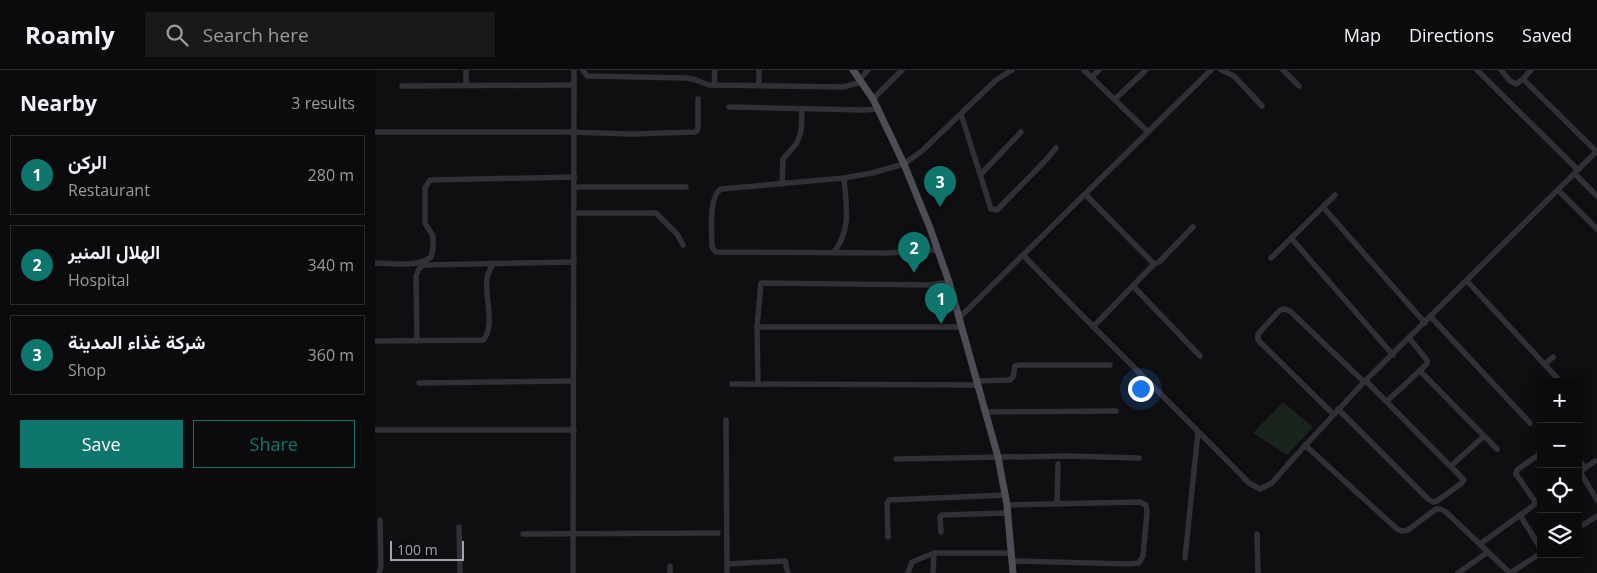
<!DOCTYPE html>
<meta charset="utf-8">
<style>
:root{--surface:#0b0b0d;--page:#19191b;--text:#f1f3f6;--muted:#9a9b9d;--line:#2b2b2e;--accent:#0f766e}
body{margin:0;font-family:"Open Sans",Vazirmatn,sans-serif;background:var(--page);color:var(--text)}
.controls{position:absolute;right:15px;bottom:15px;display:grid;overflow:hidden;border-radius:0px;box-shadow:0 2px 12px #0003}
.controls button{width:45px;height:45px;display:grid;place-items:center;padding:0;border:0;border-bottom:1px solid var(--line);background:var(--surface);color:var(--text);font:25px sans-serif}
.scale{position:absolute;left:15px;bottom:12px;width:74px;box-sizing:border-box;padding-left:5px;border:2px solid #9fa4b3;border-top:0;font-size:14px;line-height:18px;white-space:nowrap;color:#9fa4b3;-webkit-text-stroke:4px #0a0a0c;paint-order:stroke}
.you{position:absolute;left:765px;top:318px;width:18px;height:18px;margin:-12px;border:4px solid #fff;border-radius:50%;background:#1a73e8;box-shadow:0 0 0 8px #1a73e833}
.badge{display:grid;place-items:center;width:32px;height:32px;border-radius:50%;background:var(--accent);color:#fff;font-size:16px;font-weight:700}
.pin{position:absolute;translate:-50% -41px;filter:drop-shadow(0 1px 2px #0008)}
.pin::after{content:'';position:absolute;top:26px;width:18px;height:15px;background:inherit;clip-path:polygon(0 0,100% 0,50% 100%)}
.list{margin:0;padding:0;list-style:none}
h2{display:flex;justify-content:space-between;align-items:center;height:65px;margin:0;padding:0 20px;font-size:21px}
h2 small{font-size:16px;font-weight:400;color:var(--muted)}
.list li{display:grid;grid-template-columns:32px 1fr auto;gap:15px;align-items:center;box-sizing:border-box;height:80px;margin:0 10px 10px;padding:0 10px;border:1px solid var(--line);border-radius:0px}
.list b{display:block;font-size:19px;white-space:nowrap}
.list p{margin:0;font-size:16px;white-space:nowrap;color:var(--muted)}
.list em{font-size:16px;font-style:normal;color:var(--muted)}
.actions{display:flex;gap:10px;padding:15px 20px}
.actions a{flex:1;padding:11px 0;border:1px solid var(--accent);border-radius:0px;text-align:center;font-size:18px;color:var(--accent)}
.actions .main{background:var(--accent);color:#fff}
.icon{flex:none;width:28px;height:28px;fill:none;stroke:currentColor;stroke-width:2;stroke-linecap:round;stroke-linejoin:round}
.map{position:relative;flex:none;width:1222px;height:503px;overflow:hidden}
header{display:flex;align-items:center;gap:30px;box-sizing:border-box;height:70px;padding:0 25px;background:var(--surface);border-bottom:1px solid var(--line)}
header strong{font-size:24px}
nav{display:flex;gap:28px;margin-inline-start:auto;font-size:18px}
.search{width:350px;height:45px;background:var(--page);display:flex;align-items:center;gap:12px;box-sizing:border-box;padding:0 18px;border-radius:0px;color:var(--muted);font-size:19px}
main{display:flex}
aside{flex:1;background:var(--surface)}
.map>svg:first-child{display:block}
.green{fill:#1b231d}
.lines{fill:none;stroke-linecap:round;stroke-linejoin:round}
.minor{stroke:#303036;stroke-width:5.5}
.major{stroke:#4c4d55;stroke-width:7}
</style>
<header>
<strong>Roamly</strong>
<div class="search"><svg class="icon" aria-label="search" viewBox="0 0 24 24"><circle cx="10" cy="10" r="6"/><path d="M15 15l6 6"/></svg>Search here</div>
<nav><a>Map</a><a>Directions</a><a>Saved</a></nav>
</header>
<main>
<aside>
<h2>Nearby<small>3 results</small></h2>
<ul class="list">
<li><span class="badge">1</span><div><b>الركن</b><p>Restaurant</p></div><em>280 m</em></li>
<li><span class="badge">2</span><div><b>الهلال المنير</b><p>Hospital</p></div><em>340 m</em></li>
<li><span class="badge">3</span><div><b>شركة غذاء المدينة</b><p>Shop</p></div><em>360 m</em></li>
</ul>
<div class="actions"><a class="main">Save</a><a>Share</a></div>
</aside>
<div class="map">
<svg width="1222" height="503" viewBox="0 0 1222 503">
<rect width="100%" height="100%" fill="#0f0f11"/>
<polygon class="green" points="908,332 938,357 912,385 878,363"/>
<g class="lines">
<g class="minor">
<polyline points="208,0 212,6 312,8 321,10 334,15 468,17 487,12"/>
<polyline points="384,0 384,15"/>
<polyline points="709,0 773,62"/>
<polyline points="846,0 859,6 887,36"/>
<polyline points="908,0 924,16"/>
<polyline points="1102,0 1203,100"/>
<polyline points="1126,0 1135,11 1141,14 1148,9"/>
<polyline points="1156,0 1148,9 1222,82"/>
<polyline points="717,7 724,0"/>
<polyline points="485,9 493,0"/>
<polyline points="91,15 91,0"/>
<polyline points="339,15 340,0"/>
<polyline points="27,16 199,15"/>
<polyline points="498,29 527,0"/>
<polyline points="740,29 771,0"/>
<polyline points="354,37 489,40 503,39"/>
<polyline points="586,44 616,139 622,140 670,91 681,78"/>
<polyline points="0,62 192,62 257,64 320,62 322,61 323,57 323,29"/>
<polyline points="606,104 646,62"/>
<polyline points="1200,104 1222,126"/>
<polyline points="407,114 408,89 422,73 426,61 427,47 426,39"/>
<polyline points="199,117 311,117"/>
<polyline points="1183,120 1222,159"/>
<polyline points="711,125 779,194"/>
<polyline points="948,137 1050,253"/>
<polyline points="199,143 281,143 302,164 308,175"/>
<polyline points="916,168 1018,285"/>
<path d="M 563,180 L 512,183 L 341,182 L 337,177 C 337,163 333,127 346,119 L 469,108 L 497,103 L 529,94 L 547,81 L 621,10 L 637,0"/>
<path d="M 459,182 C 477,158 471,136 469,108"/>
<path d="M 648,185 C 722,262 799,336 874,413 L 885,419 L 897,413 L 916,391 L 989,312 L 1222,81"/>
<polyline points="896,188 960,125"/>
<path d="M 0,193 C 17,193 42,198 56,187 L 58,179 L 58,166 L 50,153 L 50,118 L 55,110 L 200,107"/>
<polyline points="1092,211 1186,312"/>
<polyline points="758,216 825,286"/>
<polyline points="1056,247 1155,353"/>
<polyline points="584,248 836,0"/>
<polyline points="382,257 587,257"/>
<polyline points="718,257 779,194 784,192 818,157"/>
<path d="M 0,271 L 108,270 C 121,257 109,225 112,208 C 113,203 116,198 118,193"/>
<polyline points="42,271 41,206 44,199 48,195 199,192"/>
<polyline points="1170,294 1178,287"/>
<polyline points="1045,301 1122,379"/>
<polyline points="601,311 635,310 638,307 640,296 645,295 735,295"/>
<polyline points="44,313 198,311"/>
<polyline points="357,314 603,315"/>
<polyline points="383,314 382,257 386,213 555,215 574,212"/>
<polyline points="1012,331 1052,294 1052,290 1034,268"/>
<polyline points="963,339 1053,429 1058,432 1062,431 1087,413 1089,410 991,311"/>
<polyline points="610,342 741,341"/>
<polyline points="958,344 883,270 883,264 905,240 909,239 915,241 989,312"/>
<polyline points="351,350 352,503"/>
<polyline points="1203,357 1204,357"/>
<polyline points="0,360 199,360"/>
<polyline points="930,375 1022,459 1027,461 1033,460 1061,439 1066,439 1071,442 1135,503"/>
<polyline points="521,389 692,386 764,388"/>
<polyline points="1203,389 1210,398"/>
<polyline points="1076,396 1109,366"/>
<polyline points="1205,402 1222,430"/>
<polyline points="1203,403 1220,391"/>
<polyline points="1161,433 1141,404 1142,400 1166,383"/>
<polyline points="682,434 683,394"/>
<polyline points="632,435 765,432 771,435 772,442 768,486 764,493 755,494 637,491"/>
<polyline points="1145,445 1166,479"/>
<polyline points="84,457 85,503"/>
<polyline points="1203,458 1222,446"/>
<polyline points="566,462 565,447 567,445 633,443"/>
<polyline points="148,464 343,463"/>
<polyline points="882,464 883,503"/>
<polyline points="513,467 512,433 514,430 631,425"/>
<polyline points="1105,474 1166,430"/>
<polyline points="810,488 823,362"/>
<polyline points="352,494 410,491 413,503"/>
<polyline points="295,496 295,503"/>
<polyline points="4,503 6,497 5,450"/>
<polyline points="198,503 199,0"/>
<polyline points="533,503 537,492 559,483 637,483"/>
<polyline points="558,503 559,483"/>
<polyline points="1083,503 1113,482"/>
<polyline points="1135,503 1166,483"/>
</g>
<polyline class="major" points="478,0 498,29 529,94 555,158 574,212 623,387 632,435 638,503"/>
</g>
</svg>
<div class="controls">
<button>+</button>
<button>−</button>
<button><svg class="icon" aria-label="locate" viewBox="0 0 24 24"><circle cx="12" cy="12" r="6"/><path d="M12 2v4M12 18v4M2 12h4M18 12h4"/></svg></button>
<button><svg class="icon" aria-label="layers" viewBox="0 0 24 24"><path d="M12 4l9 5-9 5-9-5zM3 14l9 5 9-5"/></svg></button>
</div>
<div class="scale">100 m</div>
<div class="you"></div>
<div class="pin badge" style="left:566px;top:254px">1</div>
<div class="pin badge" style="left:539px;top:203px">2</div>
<div class="pin badge" style="left:565px;top:137px">3</div>
</div>
</main>
